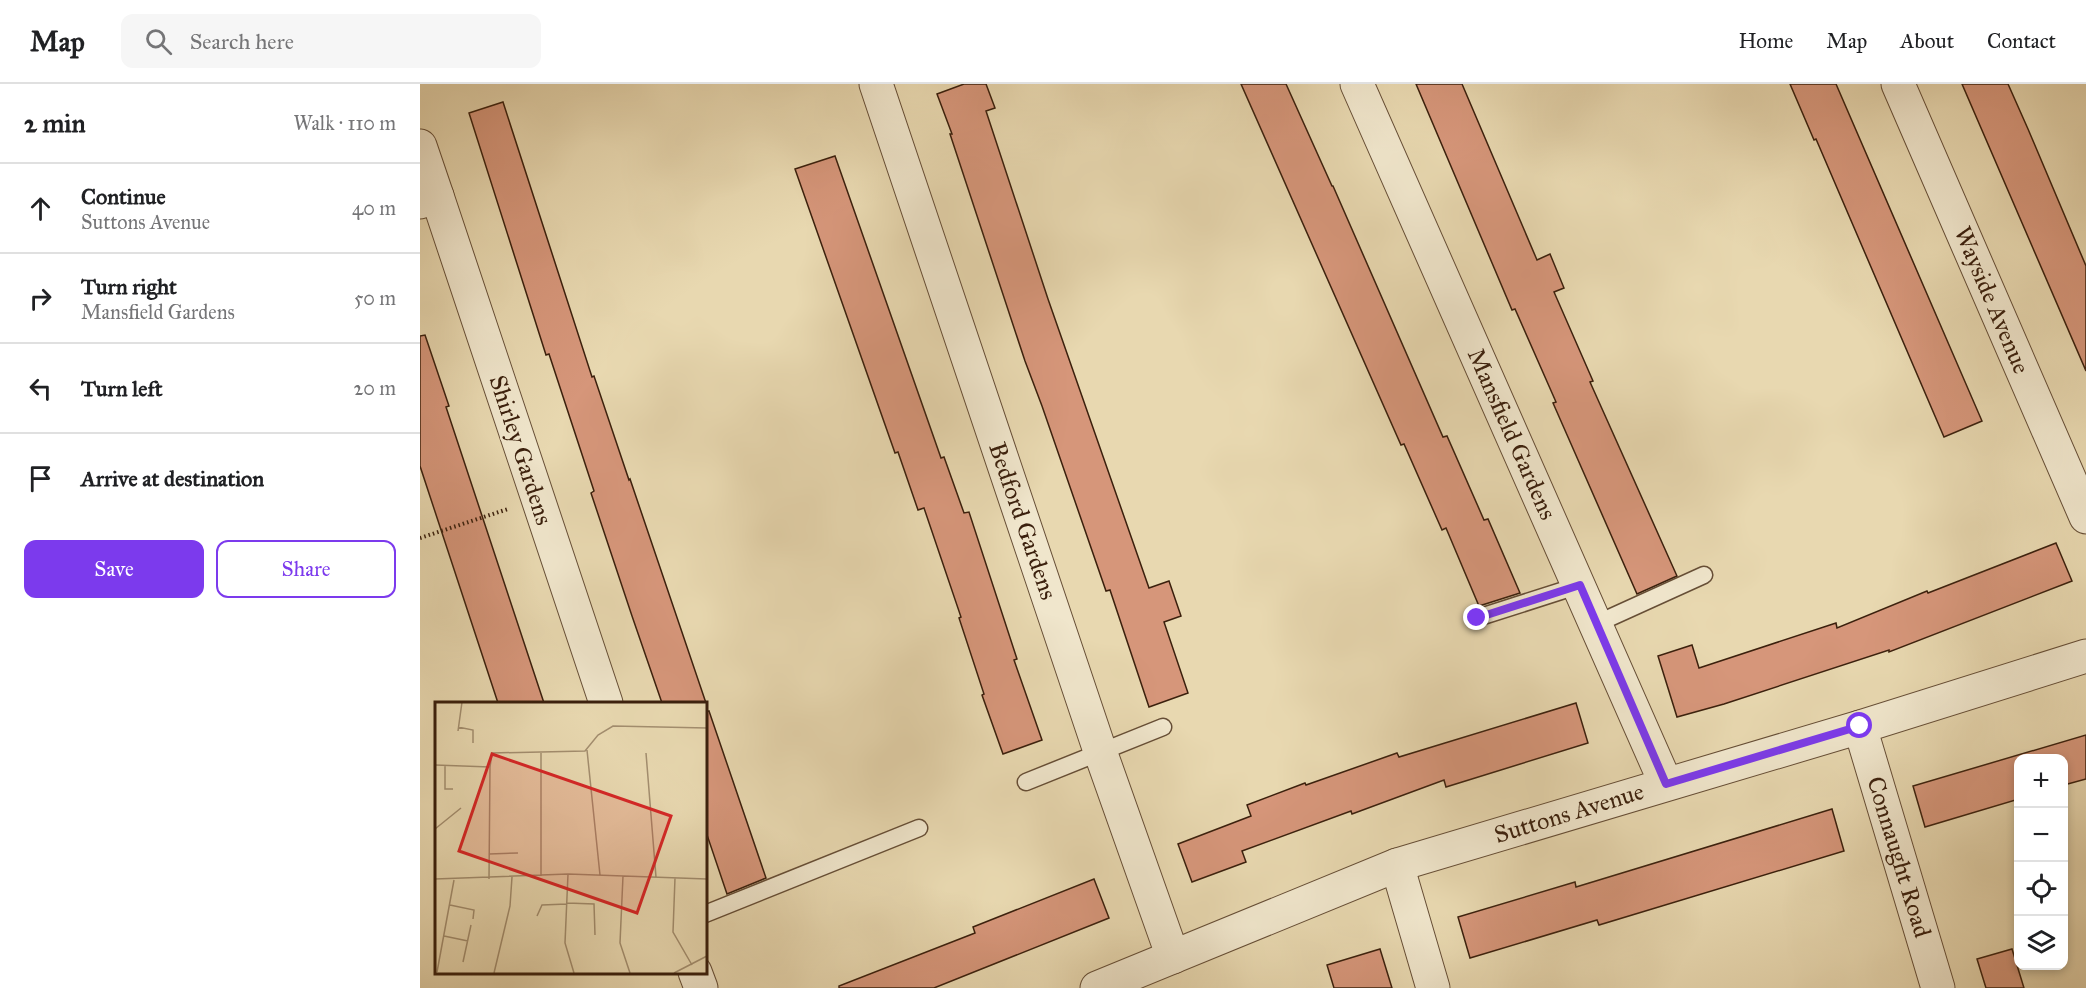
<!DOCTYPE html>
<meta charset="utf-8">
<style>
:root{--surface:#fff;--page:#f6f6f6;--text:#202124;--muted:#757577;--line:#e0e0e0;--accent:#7c3aed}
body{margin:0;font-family:"IM FELL Great Primer",serif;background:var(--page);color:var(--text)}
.controls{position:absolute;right:18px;bottom:18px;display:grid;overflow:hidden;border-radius:12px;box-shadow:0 3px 9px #0003}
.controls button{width:54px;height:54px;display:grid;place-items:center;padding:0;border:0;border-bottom:2px solid var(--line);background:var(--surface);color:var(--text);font:30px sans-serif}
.stop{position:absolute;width:18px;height:18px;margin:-14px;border:4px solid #7c3aed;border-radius:50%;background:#fff}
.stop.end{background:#7c3aed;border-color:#fff;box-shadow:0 2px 6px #0008}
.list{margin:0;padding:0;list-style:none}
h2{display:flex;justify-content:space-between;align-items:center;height:78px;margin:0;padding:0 24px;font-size:26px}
h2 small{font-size:20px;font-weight:400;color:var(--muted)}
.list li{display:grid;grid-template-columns:39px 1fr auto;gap:18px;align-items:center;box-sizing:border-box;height:90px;padding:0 24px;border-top:2px solid var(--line)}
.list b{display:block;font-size:22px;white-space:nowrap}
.list p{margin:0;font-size:20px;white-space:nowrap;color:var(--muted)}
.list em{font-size:20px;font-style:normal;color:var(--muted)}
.actions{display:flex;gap:12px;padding:18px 24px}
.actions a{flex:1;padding:14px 0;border:2px solid var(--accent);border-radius:12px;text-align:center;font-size:21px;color:var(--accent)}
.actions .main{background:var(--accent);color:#fff}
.icon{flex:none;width:33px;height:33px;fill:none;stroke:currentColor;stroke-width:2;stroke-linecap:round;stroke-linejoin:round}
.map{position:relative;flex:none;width:1666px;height:904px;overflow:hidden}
header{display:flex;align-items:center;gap:36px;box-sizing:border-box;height:84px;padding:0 30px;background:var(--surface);border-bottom:2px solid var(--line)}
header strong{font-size:28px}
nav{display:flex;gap:33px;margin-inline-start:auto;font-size:21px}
.search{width:420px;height:54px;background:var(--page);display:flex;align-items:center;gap:15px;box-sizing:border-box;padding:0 21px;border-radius:12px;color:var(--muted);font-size:22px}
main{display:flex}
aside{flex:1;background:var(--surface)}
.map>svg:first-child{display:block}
.building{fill:#d6967a;stroke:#3b200d;stroke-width:1.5}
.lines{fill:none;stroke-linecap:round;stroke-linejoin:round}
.service-casing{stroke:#664e36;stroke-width:19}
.minor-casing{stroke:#664e36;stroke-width:35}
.tertiary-casing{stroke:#664e36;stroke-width:35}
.path{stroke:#3b200d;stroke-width:4;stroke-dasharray:1.5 3;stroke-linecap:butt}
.service{stroke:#f0e6cc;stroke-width:16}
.minor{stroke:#f0e6cc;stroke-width:33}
.tertiary{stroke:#f0e6cc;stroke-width:33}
.route{stroke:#7c3aed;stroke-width:8}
.labels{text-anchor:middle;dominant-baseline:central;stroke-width:5;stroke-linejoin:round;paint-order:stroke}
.street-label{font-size:24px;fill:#3b200d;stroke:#f0e6cc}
.inset-road{fill:none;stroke:#a38e6f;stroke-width:1.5}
.view{fill:#d62828;fill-opacity:0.15;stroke:#d62828;stroke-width:3}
.inset-edge{fill:none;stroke:#3b200d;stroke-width:3}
</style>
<header>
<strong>Map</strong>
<div class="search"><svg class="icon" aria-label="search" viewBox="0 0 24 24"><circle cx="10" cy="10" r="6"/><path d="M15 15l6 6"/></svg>Search here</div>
<nav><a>Home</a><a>Map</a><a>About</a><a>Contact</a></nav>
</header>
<main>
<aside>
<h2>2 min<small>Walk · 110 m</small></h2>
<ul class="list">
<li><svg class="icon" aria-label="ahead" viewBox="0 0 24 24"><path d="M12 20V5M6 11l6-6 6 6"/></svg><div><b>Continue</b><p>Suttons Avenue</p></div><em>40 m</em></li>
<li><svg class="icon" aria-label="right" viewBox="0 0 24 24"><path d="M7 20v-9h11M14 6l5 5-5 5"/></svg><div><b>Turn right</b><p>Mansfield Gardens</p></div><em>50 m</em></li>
<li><svg class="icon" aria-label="left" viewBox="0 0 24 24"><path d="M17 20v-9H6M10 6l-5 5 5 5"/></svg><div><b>Turn left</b></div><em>20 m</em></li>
<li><svg class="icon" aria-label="arrive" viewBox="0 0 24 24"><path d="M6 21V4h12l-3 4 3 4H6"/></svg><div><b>Arrive at destination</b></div></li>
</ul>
<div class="actions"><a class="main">Save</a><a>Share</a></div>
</aside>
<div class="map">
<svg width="1666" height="904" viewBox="0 0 1666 904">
<rect width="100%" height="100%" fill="#e8d8b0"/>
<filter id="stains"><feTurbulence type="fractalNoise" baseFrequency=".00333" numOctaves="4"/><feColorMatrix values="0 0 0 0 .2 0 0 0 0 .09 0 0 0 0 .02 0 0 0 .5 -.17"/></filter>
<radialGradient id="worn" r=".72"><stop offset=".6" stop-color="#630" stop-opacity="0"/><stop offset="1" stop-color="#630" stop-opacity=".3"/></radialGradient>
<g class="building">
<polygon points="544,0 566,0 575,24 566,27 628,215 729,504 749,497 761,532 744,538 768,609 729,623 690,506 686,507 622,322 605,277 530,50 532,50 517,10"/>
<polygon points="821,0 866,0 912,102 913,102 1023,353 1027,352 1064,436 1068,435 1100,509 1059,522 1026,444 1022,446 984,360 981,361"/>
<polygon points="996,0 1042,0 1117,176 1130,170 1144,204 1134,208 1173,297 1170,298 1257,492 1217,510 1133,319 1136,318 1095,225 1092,226"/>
<polygon points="1370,0 1416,0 1562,337 1524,353 1396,55 1394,56"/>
<polygon points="1542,0 1588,0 1608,45 1666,182 1666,287"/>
<polygon points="83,18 172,293 174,292 209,396 210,395 286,619 242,619 212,532 171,409 174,407 129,270 126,271 49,29"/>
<polygon points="415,72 521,374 524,373 544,429 549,428 597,575 594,576 622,656 583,670 562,611 564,610 539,534 541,533 504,424 498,426 478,368 475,369 375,85"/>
<polygon points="5,251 29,322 26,323 124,619 78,619 0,382 0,252"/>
<polygon points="1636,459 1652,497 1469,568 1469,566 1304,620 1257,633 1238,572 1272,561 1279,584 1416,539 1417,544 1507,507 1508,509"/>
<polygon points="1156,619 1168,659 1026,703 1024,696 932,730 931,727 822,767 826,778 772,798 758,760 831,732 827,721 885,699 886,701 977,669 979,673"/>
<polygon points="289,627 346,794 307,810 285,745 285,628"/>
<polygon points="1666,651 1666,695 1644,701 1644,675 1599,675 1599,715 1505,743 1493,702"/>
<polygon points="1412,725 1424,767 1179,841 1177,836 1050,874 1038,833 1155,798 1156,803"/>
<polygon points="674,795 689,834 514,904 419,904 419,902 555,849 553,843"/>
<polygon points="960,865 972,904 914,904 907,881"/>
<polygon points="1592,865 1604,904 1566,904 1557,875"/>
</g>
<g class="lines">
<defs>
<g id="service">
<polyline points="1057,534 1160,501"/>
<polyline points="1176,540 1284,491"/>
<polyline points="606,698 743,643"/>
<polyline points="285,830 499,744"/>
</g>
<g id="minor">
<polyline points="456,0 680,667 753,873"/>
<polyline points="937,0 1246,700"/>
<polyline points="1478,0 1666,433"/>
<polyline points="0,62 17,112 0,118"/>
<polyline points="17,112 186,619"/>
<polyline points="1440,643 1518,904"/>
<polyline points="977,781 1013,904"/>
<polyline points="275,888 281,904"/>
</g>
<polyline id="tertiary" points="677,904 977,781 1440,643 1666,572"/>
</defs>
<use href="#service" class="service-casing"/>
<use href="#minor" class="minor-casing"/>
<use href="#tertiary" class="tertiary-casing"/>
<polyline class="path" points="0,454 88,425"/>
<use href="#service" class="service"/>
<use href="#minor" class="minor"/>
<use href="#tertiary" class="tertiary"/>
</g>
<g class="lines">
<polyline class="route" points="1057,534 1160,501 1246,700 1440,642"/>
</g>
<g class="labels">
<g class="street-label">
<text transform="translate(1572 216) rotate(67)">Wayside Avenue</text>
<text transform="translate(1092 350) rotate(66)">Mansfield Gardens</text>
<text transform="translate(101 366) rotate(72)">Shirley Gardens</text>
<text transform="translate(603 437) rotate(71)">Bedford Gardens</text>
<text transform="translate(1149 729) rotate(-17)">Suttons Avenue</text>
<text transform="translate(1479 773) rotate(73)">Connaught Road</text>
</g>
</g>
<g transform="translate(15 618)">
<rect width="272" height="272" fill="#e8d8b0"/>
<path class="inset-road" d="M 69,0 L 94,0M 23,25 L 38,28 L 38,41M 23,29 L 27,0M 152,48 L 165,173M 211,51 L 221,175M 0,63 L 55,65 L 57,51 L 150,49 L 163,33 L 178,24 L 272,26M 10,64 L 10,87 L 18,87M 0,127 L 26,106M 54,152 L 83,151M 133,172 L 130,241 L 139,271M 106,174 L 106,51M 188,174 L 185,241 L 195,271M 240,176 L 238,230 L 257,263M 0,177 L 133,172 L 272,177M 54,177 L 55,65M 132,201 L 159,202 L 160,233M 15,203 L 39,208 L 38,217M 102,214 L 107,203 L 132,202M 9,234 L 33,239M 28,260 L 36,223M 2,270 L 19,178M 59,271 L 75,204 L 77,175M 239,271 L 272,254"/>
<path class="view" d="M 57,52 L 236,114 L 202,211 L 24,149 Z"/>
<rect width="272" height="272" class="inset-edge"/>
</g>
<rect width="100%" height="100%" filter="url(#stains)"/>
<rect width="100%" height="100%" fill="url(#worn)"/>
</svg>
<div class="controls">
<button>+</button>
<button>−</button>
<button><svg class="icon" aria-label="locate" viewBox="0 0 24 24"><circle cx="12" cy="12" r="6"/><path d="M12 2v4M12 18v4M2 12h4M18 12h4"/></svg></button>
<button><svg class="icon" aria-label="layers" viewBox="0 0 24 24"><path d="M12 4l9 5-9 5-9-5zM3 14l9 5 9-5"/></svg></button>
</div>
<div class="stop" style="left:1440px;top:642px"></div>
<div class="stop end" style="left:1057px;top:534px"></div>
</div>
</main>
